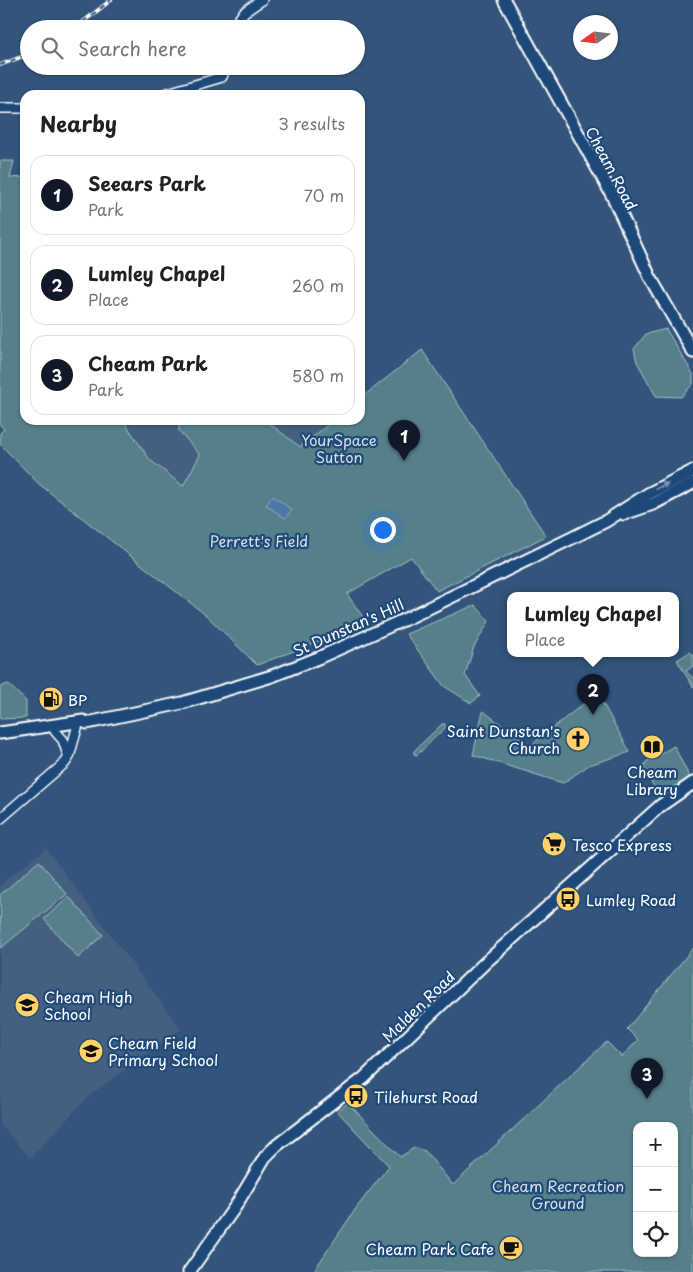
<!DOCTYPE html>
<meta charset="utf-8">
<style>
:root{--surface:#fff;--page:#f2f2f2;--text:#202124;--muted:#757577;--line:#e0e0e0;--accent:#111827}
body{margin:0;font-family:"Playpen Sans",sans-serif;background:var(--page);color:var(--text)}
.controls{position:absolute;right:15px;bottom:15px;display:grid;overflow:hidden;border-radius:10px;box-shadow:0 1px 4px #0004}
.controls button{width:45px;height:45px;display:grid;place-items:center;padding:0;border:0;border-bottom:1px solid var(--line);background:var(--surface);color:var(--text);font:25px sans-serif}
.compass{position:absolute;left:573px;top:15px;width:45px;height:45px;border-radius:50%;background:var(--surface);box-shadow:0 1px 4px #0004;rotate:256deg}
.you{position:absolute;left:382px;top:529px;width:18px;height:18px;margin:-12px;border:4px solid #fff;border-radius:50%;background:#1a73e8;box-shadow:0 0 0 8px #1a73e833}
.badge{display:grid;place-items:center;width:32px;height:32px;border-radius:50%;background:var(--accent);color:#fff;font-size:16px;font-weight:700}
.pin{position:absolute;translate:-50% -41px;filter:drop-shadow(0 1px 2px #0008)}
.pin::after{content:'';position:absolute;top:26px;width:18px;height:15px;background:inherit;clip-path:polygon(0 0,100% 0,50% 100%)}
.popup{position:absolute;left:507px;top:592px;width:172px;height:65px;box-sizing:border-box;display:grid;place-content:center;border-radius:10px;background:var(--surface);filter:drop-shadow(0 1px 4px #0005);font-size:16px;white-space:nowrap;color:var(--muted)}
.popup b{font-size:19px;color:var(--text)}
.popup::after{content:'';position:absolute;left:50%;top:100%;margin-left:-10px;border:10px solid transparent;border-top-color:var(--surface)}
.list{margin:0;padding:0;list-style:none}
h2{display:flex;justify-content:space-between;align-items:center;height:65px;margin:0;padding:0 20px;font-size:21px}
h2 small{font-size:16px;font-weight:400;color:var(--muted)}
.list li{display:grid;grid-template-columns:32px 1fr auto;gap:15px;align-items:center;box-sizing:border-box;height:80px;margin:0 10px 10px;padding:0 10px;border:1px solid var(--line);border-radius:15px}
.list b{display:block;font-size:19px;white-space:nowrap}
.list p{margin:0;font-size:16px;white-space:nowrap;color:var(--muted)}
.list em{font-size:16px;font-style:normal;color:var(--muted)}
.icon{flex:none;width:28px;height:28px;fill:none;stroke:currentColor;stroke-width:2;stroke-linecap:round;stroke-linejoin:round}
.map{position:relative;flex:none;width:693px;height:1272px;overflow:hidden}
.search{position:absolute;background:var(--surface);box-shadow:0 1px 4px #0004;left:20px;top:20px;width:345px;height:55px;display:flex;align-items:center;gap:12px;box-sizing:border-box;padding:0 18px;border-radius:28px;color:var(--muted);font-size:19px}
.panel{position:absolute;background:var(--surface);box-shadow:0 1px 4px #0004;left:20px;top:90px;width:345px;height:335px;border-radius:15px}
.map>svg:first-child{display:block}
.built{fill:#455f81}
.green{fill:#548089;stroke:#aac0c4;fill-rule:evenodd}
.water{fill:#4a78a6;stroke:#92aeca}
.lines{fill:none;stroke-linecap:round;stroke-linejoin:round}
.tertiary-casing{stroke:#fff;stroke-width:12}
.primary-casing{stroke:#fff;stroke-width:15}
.trunk-casing{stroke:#fff;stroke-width:15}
.tertiary{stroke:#1f4a7a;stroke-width:9}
.primary{stroke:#1f4a7a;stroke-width:11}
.trunk{stroke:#1f4a7a;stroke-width:11}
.rail-casing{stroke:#fff;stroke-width:4}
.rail{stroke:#1f4a7a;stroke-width:2;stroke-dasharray:5.5;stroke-linecap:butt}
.oneway{fill:#7992af}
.labels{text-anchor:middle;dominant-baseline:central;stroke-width:4.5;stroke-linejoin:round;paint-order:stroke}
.street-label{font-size:15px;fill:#fff;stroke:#1f4a7a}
.park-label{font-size:15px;fill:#d4dfe2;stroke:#1f4a7a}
.poi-label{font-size:15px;fill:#fff;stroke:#1f4a7a;text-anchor:start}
</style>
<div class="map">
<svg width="693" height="1272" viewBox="0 0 693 1272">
<rect width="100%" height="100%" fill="#33557c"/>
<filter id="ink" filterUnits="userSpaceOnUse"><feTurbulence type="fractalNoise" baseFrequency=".02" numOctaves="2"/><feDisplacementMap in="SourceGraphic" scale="10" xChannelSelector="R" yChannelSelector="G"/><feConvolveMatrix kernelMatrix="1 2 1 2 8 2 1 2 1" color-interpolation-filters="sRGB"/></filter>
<g filter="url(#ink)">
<g class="built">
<polygon points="123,420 179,420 179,431 200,455 183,486 150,460"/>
<polygon points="265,420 333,420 299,447"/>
<polygon points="46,848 181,1029 90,1095 30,1158 0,1124 0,885"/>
</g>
<g class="green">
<polygon points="0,161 14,161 10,178 25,177 25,420 123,420 150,460 183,486 200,455 179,431 179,420 265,420 300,447 334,420 360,420 360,399 422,350 546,536 437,591 411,557 347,594 367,623 257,665 207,616 39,484 0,444 0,433 4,429 0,425"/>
<polygon points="666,329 693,374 693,384 681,397 656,396 637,362 634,349 646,334"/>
<polygon points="475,605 489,621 474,647 465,675 480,696 471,703 444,686 406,634"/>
<polygon points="690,652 693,655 693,666 686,671 693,678 693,687 677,660"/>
<polygon points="8,684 26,701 26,718 0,719 0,687"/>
<polygon points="597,693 630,752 589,765 563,783 473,755 483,711 530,746"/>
<polygon points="442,724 445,724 445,728 417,755 414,754 414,751"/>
<polygon points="674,746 690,778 660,798 643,768 646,762"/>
<polygon points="39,861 67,894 1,948 0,895"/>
<polygon points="69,897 103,935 78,958 44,919"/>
<path d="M 693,948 L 693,1272 L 313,1272 L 357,1207 L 389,1166 L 337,1111 L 348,1103 L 400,1157 L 414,1148 L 425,1151 L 453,1185 L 602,1046 L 607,1042 L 622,1057 L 638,1040 L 627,1029 ZM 637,1126 L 674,1126 L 674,1253 L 637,1253 Z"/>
</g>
<polygon class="water" points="273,496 292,510 285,518 266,505"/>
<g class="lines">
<defs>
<g id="tertiary">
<polyline points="232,29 244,12 262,0"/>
<polyline points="161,95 222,77 226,66"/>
<polyline points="0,108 25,108"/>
<polyline points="55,731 63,740 68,755"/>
<polyline points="0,819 65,763 69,757 79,721"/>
</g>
<polyline id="primary" points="189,1272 235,1207 265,1157 276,1146 364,1078 486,962 660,806 693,783"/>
<g id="trunk">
<polyline points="504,0 611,193 650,277 693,352"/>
<polyline points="624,514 653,504 693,483"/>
<polyline points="0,733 83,721 87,723 182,703 272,676 318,658 410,617 572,538 606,521 648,494 693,471"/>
</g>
</defs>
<use href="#tertiary" class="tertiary-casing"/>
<use href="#primary" class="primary-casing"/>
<use href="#trunk" class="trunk-casing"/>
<use href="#tertiary" class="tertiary"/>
<use href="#primary" class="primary"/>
<use href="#trunk" class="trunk"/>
<defs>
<g id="rail">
<polyline points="74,29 111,0"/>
<polyline points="0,65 29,54"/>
</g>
</defs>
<use href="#rail" class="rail-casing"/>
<use href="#rail" class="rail"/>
</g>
<defs><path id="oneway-solid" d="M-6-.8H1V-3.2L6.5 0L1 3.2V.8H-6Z" transform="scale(1.25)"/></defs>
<use class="oneway" href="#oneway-solid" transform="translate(662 486) rotate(-26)"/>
</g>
<defs>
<symbol id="fuel-disc" viewBox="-11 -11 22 22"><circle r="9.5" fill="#ffd166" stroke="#1f4a7a"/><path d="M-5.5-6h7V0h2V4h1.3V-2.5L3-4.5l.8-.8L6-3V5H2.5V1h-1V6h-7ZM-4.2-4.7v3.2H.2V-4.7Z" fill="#111"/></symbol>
<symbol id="church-disc" viewBox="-11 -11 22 22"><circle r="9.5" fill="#ffd166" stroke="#1f4a7a"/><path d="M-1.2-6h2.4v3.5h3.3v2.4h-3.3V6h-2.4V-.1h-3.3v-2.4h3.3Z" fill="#111"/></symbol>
<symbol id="library-disc" viewBox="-11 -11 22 22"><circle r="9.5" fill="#ffd166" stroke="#1f4a7a"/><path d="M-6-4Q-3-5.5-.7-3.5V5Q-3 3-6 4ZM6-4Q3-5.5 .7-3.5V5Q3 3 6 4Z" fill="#111"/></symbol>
<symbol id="supermarket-disc" viewBox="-11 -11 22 22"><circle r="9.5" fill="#ffd166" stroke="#1f4a7a"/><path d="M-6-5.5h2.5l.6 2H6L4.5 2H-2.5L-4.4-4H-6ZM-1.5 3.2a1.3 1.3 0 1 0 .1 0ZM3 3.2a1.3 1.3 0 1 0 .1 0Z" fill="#111"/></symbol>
<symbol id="bus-disc" viewBox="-11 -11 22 22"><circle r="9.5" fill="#ffd166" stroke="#1f4a7a"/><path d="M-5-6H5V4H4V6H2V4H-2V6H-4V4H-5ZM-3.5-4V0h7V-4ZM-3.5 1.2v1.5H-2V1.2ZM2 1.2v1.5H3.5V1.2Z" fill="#111"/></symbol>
<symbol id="school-disc" viewBox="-11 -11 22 22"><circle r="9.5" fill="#ffd166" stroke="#1f4a7a"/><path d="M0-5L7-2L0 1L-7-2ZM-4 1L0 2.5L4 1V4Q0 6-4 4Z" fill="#111"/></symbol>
<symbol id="cafe-disc" viewBox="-11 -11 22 22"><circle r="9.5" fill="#ffd166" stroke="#1f4a7a"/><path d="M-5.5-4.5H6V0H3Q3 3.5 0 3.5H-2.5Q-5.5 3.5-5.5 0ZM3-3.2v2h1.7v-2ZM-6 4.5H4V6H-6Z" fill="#111"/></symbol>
</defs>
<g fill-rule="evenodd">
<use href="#fuel-disc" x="37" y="685" width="28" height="28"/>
<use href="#church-disc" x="564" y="725" width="28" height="28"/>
<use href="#library-disc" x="638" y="733" width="28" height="28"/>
<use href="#supermarket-disc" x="540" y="830" width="28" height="28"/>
<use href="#bus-disc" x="554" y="885" width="28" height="28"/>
<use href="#school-disc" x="13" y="991" width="28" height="28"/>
<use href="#school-disc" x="77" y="1037" width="28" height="28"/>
<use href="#bus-disc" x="342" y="1082" width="28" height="28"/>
<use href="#cafe-disc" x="497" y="1234" width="28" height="28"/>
</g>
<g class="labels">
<g class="street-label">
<text transform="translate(612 168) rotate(62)">Cheam Road</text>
<text transform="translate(348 627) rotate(-24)">St Dunstan's Hill</text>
<text transform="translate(418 1006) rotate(-44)">Malden Road</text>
</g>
<g class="park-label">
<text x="339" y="439">YourSpace<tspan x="339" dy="17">Sutton</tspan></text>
<text x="259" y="540">Perrett's Field</text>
<text x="558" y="1185">Cheam Recreation<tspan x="558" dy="17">Ground</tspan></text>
</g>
<g class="poi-label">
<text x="68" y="699">BP</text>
<text x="560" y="730" text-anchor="end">Saint Dunstan's<tspan x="560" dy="17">Church</tspan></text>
<text x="652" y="771" text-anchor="middle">Cheam<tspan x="652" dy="17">Library</tspan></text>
<text x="572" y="844">Tesco Express</text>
<text x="586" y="899">Lumley Road</text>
<text x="44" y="996">Cheam High<tspan x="44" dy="17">School</tspan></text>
<text x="108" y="1042">Cheam Field<tspan x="108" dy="17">Primary School</tspan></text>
<text x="374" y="1096">Tilehurst Road</text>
<text x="494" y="1248" text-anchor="end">Cheam Park Cafe</text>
</g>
</g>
</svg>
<div class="controls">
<button>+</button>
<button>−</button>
<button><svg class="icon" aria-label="locate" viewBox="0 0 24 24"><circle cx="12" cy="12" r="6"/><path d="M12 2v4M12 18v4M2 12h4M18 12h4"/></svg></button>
</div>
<svg class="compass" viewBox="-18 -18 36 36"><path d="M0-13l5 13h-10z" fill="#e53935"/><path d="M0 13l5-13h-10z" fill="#757577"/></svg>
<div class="you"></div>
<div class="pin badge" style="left:404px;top:461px">1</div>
<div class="pin badge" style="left:593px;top:715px">2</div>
<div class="popup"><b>Lumley Chapel</b>Place</div>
<div class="pin badge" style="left:647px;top:1099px">3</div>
<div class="search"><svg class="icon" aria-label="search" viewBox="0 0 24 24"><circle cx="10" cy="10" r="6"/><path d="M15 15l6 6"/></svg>Search here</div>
<section class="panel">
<h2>Nearby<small>3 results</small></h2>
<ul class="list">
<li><span class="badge">1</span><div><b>Seears Park</b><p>Park</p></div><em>70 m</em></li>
<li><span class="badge">2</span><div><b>Lumley Chapel</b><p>Place</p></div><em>260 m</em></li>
<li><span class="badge">3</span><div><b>Cheam Park</b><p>Park</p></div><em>580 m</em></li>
</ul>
</section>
</div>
